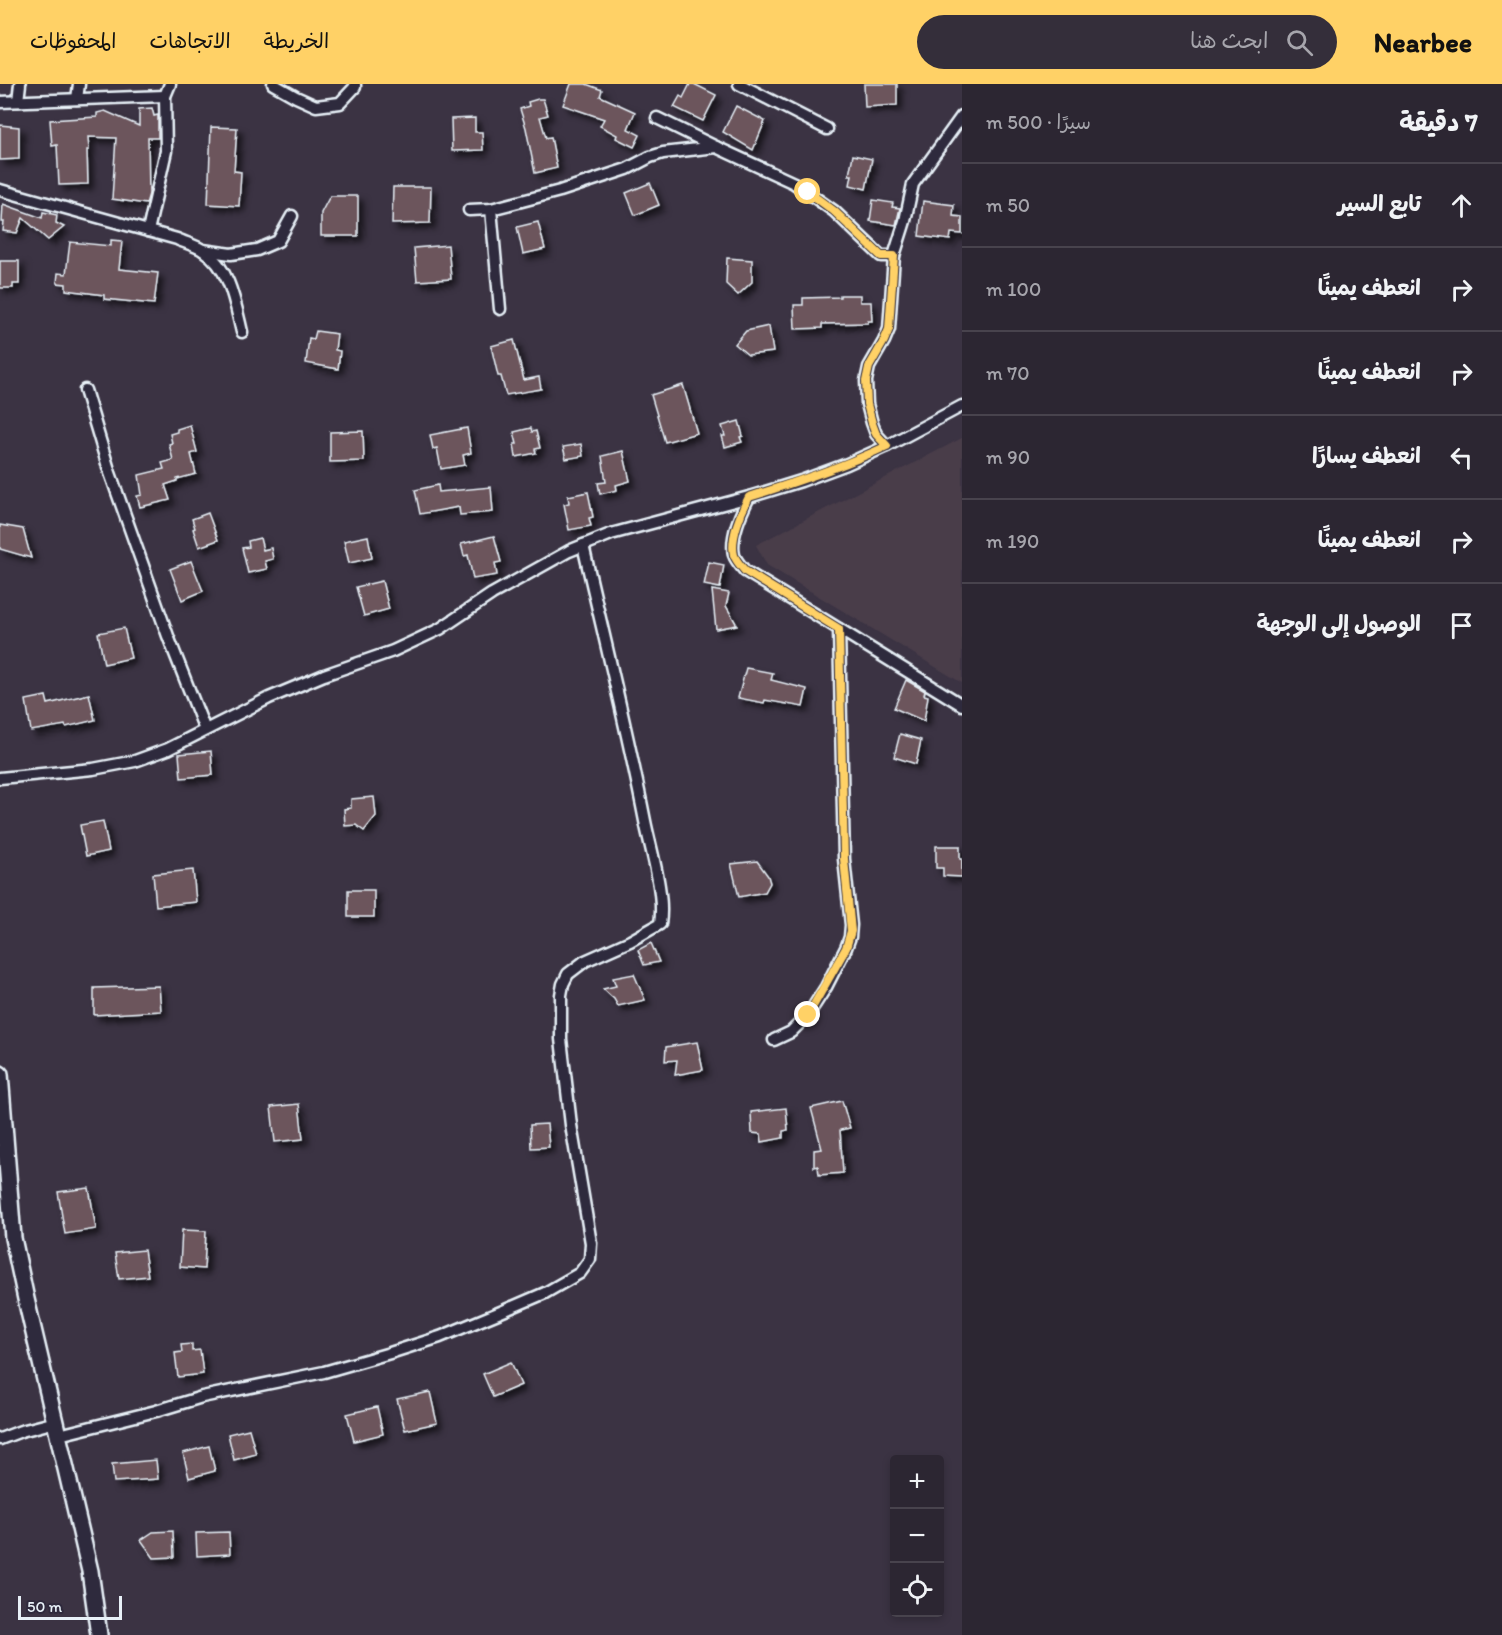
<!DOCTYPE html>
<html lang="ar">
<meta charset="utf-8">
<style>
:root{--surface:#2c2632;--page:#342e3a;--text:#f1f3f6;--muted:#a6a5ac;--line:#48434d;--accent:#ffd166}
body{margin:0;font-family:Itim,"Playpen Sans Arabic",sans-serif;background:var(--page);color:var(--text);direction:rtl}
.controls{position:absolute;right:18px;bottom:18px;display:grid;overflow:hidden;border-radius:6px;box-shadow:0 3px 9px #0003}
.controls button{width:54px;height:54px;display:grid;place-items:center;padding:0;border:0;border-bottom:2px solid var(--line);background:var(--surface);color:var(--text);font:30px sans-serif}
.scale{position:absolute;left:18px;bottom:15px;width:104px;box-sizing:border-box;padding-left:6px;border:3px solid #e8f1f8;border-top:0;font-size:16px;line-height:21px;white-space:nowrap;color:#e8f1f8;-webkit-text-stroke:4px #2f2a3d;paint-order:stroke}
.stop{position:absolute;width:18px;height:18px;margin:-14px;border:4px solid #ffd166;border-radius:50%;background:#fff}
.stop.end{background:#ffd166;border-color:#fff;box-shadow:0 2px 6px #0008}
.list{margin:0;padding:0;list-style:none}
h2{display:flex;justify-content:space-between;align-items:center;height:78px;margin:0;padding:0 24px;font-size:26px}
h2 small{font-size:20px;font-weight:400;color:var(--muted)}
.list li{display:grid;grid-template-columns:39px 1fr auto;gap:18px;align-items:center;box-sizing:border-box;height:84px;padding:0 24px;border-top:2px solid var(--line)}
.list b{display:block;font-size:22px;white-space:nowrap}
.list em{font-size:20px;font-style:normal;color:var(--muted)}
.icon{flex:none;width:33px;height:33px;fill:none;stroke:currentColor;stroke-width:2;stroke-linecap:round;stroke-linejoin:round}
.map{position:relative;flex:none;width:962px;height:1551px;overflow:hidden;direction:ltr}
header{display:flex;align-items:center;gap:36px;box-sizing:border-box;height:84px;padding:0 30px;background:var(--accent);color:#111}
header strong{font-size:28px}
nav{display:flex;gap:33px;margin-inline-start:auto;font-size:21px}
.search{width:420px;height:54px;background:var(--page);display:flex;align-items:center;gap:15px;box-sizing:border-box;padding:0 21px;border-radius:33px;color:var(--muted);font-size:22px}
main{display:flex}
aside{flex:1;background:var(--surface)}
.map>svg:first-child{display:block}
.built{fill:#4a3d4a}
.building{fill:#6c555c;stroke:#e8f1f8;stroke-width:1.5;filter:url(#shadow)}
.lines{fill:none;stroke-linecap:round;stroke-linejoin:round}
.street-casing{stroke:#e8f1f8;stroke-width:15}
.secondary-casing{stroke:#e8f1f8;stroke-width:20}
.street{stroke:#2f2a3d;stroke-width:10}
.secondary{stroke:#2f2a3d;stroke-width:15}
.route{stroke:#ffd166;stroke-width:8}
</style>
<header>
<strong>Nearbee</strong>
<div class="search"><svg class="icon" aria-label="search" viewBox="0 0 24 24"><circle cx="10" cy="10" r="6"/><path d="M15 15l6 6"/></svg>ابحث هنا</div>
<nav><a>الخريطة</a><a>الاتجاهات</a><a>المحفوظات</a></nav>
</header>
<main>
<aside>
<h2>7 دقيقة<small>سيرًا · 500 m</small></h2>
<ul class="list">
<li><svg class="icon" aria-label="ahead" viewBox="0 0 24 24"><path d="M12 20V5M6 11l6-6 6 6"/></svg><div><b>تابع السير</b></div><em>50 m</em></li>
<li><svg class="icon" aria-label="right" viewBox="0 0 24 24"><path d="M7 20v-9h11M14 6l5 5-5 5"/></svg><div><b>انعطف يمينًا</b></div><em>100 m</em></li>
<li><svg class="icon" aria-label="right" viewBox="0 0 24 24"><path d="M7 20v-9h11M14 6l5 5-5 5"/></svg><div><b>انعطف يمينًا</b></div><em>70 m</em></li>
<li><svg class="icon" aria-label="left" viewBox="0 0 24 24"><path d="M17 20v-9H6M10 6l-5 5 5 5"/></svg><div><b>انعطف يسارًا</b></div><em>90 m</em></li>
<li><svg class="icon" aria-label="right" viewBox="0 0 24 24"><path d="M7 20v-9h11M14 6l5 5-5 5"/></svg><div><b>انعطف يمينًا</b></div><em>190 m</em></li>
<li><svg class="icon" aria-label="arrive" viewBox="0 0 24 24"><path d="M6 21V4h12l-3 4 3 4H6"/></svg><div><b>الوصول إلى الوجهة</b></div></li>
</ul>
</aside>
<div class="map">
<svg width="962" height="1551" viewBox="0 0 962 1551">
<defs>
<filter id="shadow"><feDropShadow dx="5" dy="5" stdDeviation="3" flood-color="#0009"/></filter>
</defs>
<rect width="100%" height="100%" fill="#3b3343"/>
<filter id="ink" filterUnits="userSpaceOnUse"><feTurbulence type="fractalNoise" baseFrequency=".0167" numOctaves="2"/><feDisplacementMap in="SourceGraphic" scale="12" xChannelSelector="R" yChannelSelector="G"/><feConvolveMatrix kernelMatrix="1 2 1 2 8 2 1 2 1" color-interpolation-filters="sRGB"/></filter>
<g filter="url(#ink)">
<polygon class="built" points="962,354 962,599 767,481 756,461"/>
<g class="building">
<polygon points="571,0 586,0 602,6 600,12 635,28 628,45 640,51 634,63 616,54 617,51 600,42 604,35 563,21"/>
<polygon points="690,0 694,0 716,11 703,37 674,23 680,12 683,14"/>
<polygon points="864,0 897,0 897,21 865,23"/>
<polygon points="538,15 543,15 548,31 540,33 546,54 551,53 557,84 535,89 526,44 520,25 529,22 528,18"/>
<polygon points="736,22 765,37 753,66 723,48"/>
<polygon points="152,24 154,32 158,31 158,54 148,54 149,110 146,120 112,115 116,54 88,53 89,66 87,66 88,100 59,101 57,61 52,62 50,36 97,33 97,29 105,27 139,42 139,25"/>
<polygon points="475,34 475,48 482,48 483,66 452,67 451,35"/>
<polygon points="0,41 19,43 19,75 0,76"/>
<polygon points="211,43 237,44 234,87 241,88 239,122 208,120"/>
<polygon points="853,71 872,75 866,105 850,101 852,91 849,91"/>
<polygon points="650,99 659,121 635,131 626,109"/>
<polygon points="393,103 431,103 430,139 392,140"/>
<polygon points="330,112 358,112 358,152 321,152 321,129"/>
<polygon points="873,116 893,119 892,123 900,124 896,141 870,137"/>
<polygon points="923,117 954,121 953,132 962,133 962,150 951,149 950,156 919,152"/>
<polygon points="3,120 42,134 43,128 57,131 56,139 64,143 48,156 23,134 17,149 3,147 4,138 2,138"/>
<polygon points="538,138 545,165 523,170 517,143"/>
<polygon points="111,156 122,157 119,185 158,189 154,220 104,215 104,211 66,206 66,200 57,199 58,189 66,190 70,158 111,162"/>
<polygon points="448,161 451,195 417,197 414,164"/>
<polygon points="727,174 752,176 752,198 738,211 726,200"/>
<polygon points="0,177 19,177 19,200 13,200 13,204 0,204"/>
<polygon points="840,211 860,211 860,218 871,218 872,237 868,237 868,239 822,240 822,244 795,245 794,221 803,221 803,214 840,213"/>
<polygon points="769,242 773,268 748,271 735,260 746,247"/>
<polygon points="316,247 337,250 335,266 340,267 338,285 306,279 309,254 314,255"/>
<polygon points="514,256 524,296 539,293 541,305 506,311 501,292 498,292 491,262"/>
<polygon points="683,301 697,349 665,358 651,311"/>
<polygon points="739,337 743,352 740,353 742,358 725,363 722,352 725,352 722,342"/>
<polygon points="190,341 197,368 191,370 196,390 177,395 177,397 165,401 170,416 140,423 137,412 142,411 139,391 164,385 162,379 173,376 169,360 172,359 170,350 177,348 177,345"/>
<polygon points="467,344 471,369 463,371 465,381 441,385 437,364 433,365 430,351"/>
<polygon points="531,344 532,348 536,347 540,364 535,365 536,369 516,373 514,360 517,360 514,348"/>
<polygon points="363,347 364,377 330,378 330,348"/>
<polygon points="581,360 583,372 566,375 563,363"/>
<polygon points="623,367 630,397 616,401 617,406 600,410 598,399 606,398 602,372"/>
<polygon points="438,401 439,408 491,403 493,428 460,431 459,423 420,430 415,406"/>
<polygon points="588,408 593,433 589,434 591,442 569,446 564,420 569,419 568,412"/>
<polygon points="208,429 218,456 199,463 193,445 195,444 192,435"/>
<polygon points="0,441 23,445 31,474 0,465"/>
<polygon points="368,452 372,474 349,479 344,457"/>
<polygon points="494,452 501,478 495,479 497,491 473,495 468,471 464,472 461,460"/>
<polygon points="260,454 263,466 271,464 273,475 265,477 267,485 248,489 242,464 249,463 248,457"/>
<polygon points="191,477 203,507 182,516 170,485"/>
<polygon points="709,478 724,481 720,504 704,501"/>
<polygon points="382,497 389,525 364,532 356,503"/>
<polygon points="712,506 729,509 726,522 737,541 716,545"/>
<polygon points="124,544 131,574 104,580 98,549"/>
<polygon points="746,584 773,589 771,596 807,605 803,623 765,616 764,619 738,614"/>
<polygon points="906,596 925,607 924,611 928,612 924,637 894,624"/>
<polygon points="89,610 95,636 66,643 65,641 31,647 26,616 46,612 48,620"/>
<polygon points="900,650 921,656 916,680 894,673"/>
<polygon points="211,667 213,691 181,694 179,670"/>
<polygon points="374,713 376,732 364,747 356,741 345,742 344,725 351,724 351,715"/>
<polygon points="103,737 109,767 86,772 80,741"/>
<polygon points="936,762 960,762 960,775 962,775 962,793 943,792 943,784 936,784"/>
<polygon points="757,777 768,792 770,799 765,808 739,813 731,780"/>
<polygon points="193,786 196,818 156,822 153,790"/>
<rect x="348" y="806" width="26" height="27"/>
<polygon points="651,859 659,878 644,881 638,866"/>
<polygon points="634,890 645,916 618,922 614,915 603,905 616,902 613,894"/>
<polygon points="159,902 161,927 94,931 94,904"/>
<polygon points="697,958 703,986 675,991 677,976 665,977 666,963"/>
<polygon points="842,1017 850,1044 840,1046 843,1089 819,1091 818,1082 814,1083 814,1066 822,1065 811,1024"/>
<polygon points="299,1020 303,1055 275,1058 271,1023"/>
<polygon points="786,1024 788,1046 783,1047 783,1054 762,1058 761,1050 752,1049 751,1028"/>
<polygon points="547,1040 549,1063 531,1064 530,1041"/>
<polygon points="89,1104 96,1145 65,1150 58,1108"/>
<polygon points="182,1146 206,1147 204,1185 180,1183"/>
<polygon points="144,1166 148,1192 119,1195 115,1169"/>
<polygon points="192,1260 192,1267 200,1266 203,1290 178,1293 175,1269 182,1268 181,1261"/>
<polygon points="511,1278 521,1301 493,1313 483,1290"/>
<polygon points="430,1308 437,1339 405,1346 397,1315"/>
<polygon points="377,1323 383,1350 354,1357 347,1330"/>
<polygon points="249,1345 256,1370 234,1376 228,1350"/>
<polygon points="209,1362 215,1387 189,1394 183,1369"/>
<polygon points="156,1376 158,1395 114,1398 112,1380"/>
<polygon points="173,1447 174,1473 154,1474 141,1456 153,1448"/>
<polygon points="229,1448 230,1470 197,1472 196,1449"/>
</g>
<g class="lines">
<defs>
<g id="street">
<polyline points="273,0 296,13 316,22 340,19 355,3 355,0"/>
<polyline points="739,0 827,45"/>
<polyline points="77,15 79,0"/>
<polyline points="18,17 20,0"/>
<polyline points="0,18 165,12"/>
<polyline points="657,34 716,63"/>
<path d="M 0,106 L 177,155 C 185,159 196,161 204,167 C 230,184 235,219 242,248"/>
<polyline points="491,125 500,225"/>
<polyline points="469,126 491,125 560,107 627,85 650,73 663,69 716,63 794,99 834,127 881,172 894,172 905,137 913,100 962,32"/>
<polyline points="148,147 166,67 165,12 170,0"/>
<polyline points="203,166 231,170 257,166 278,157 292,132"/>
<polyline points="85,306 109,386 168,552 205,646"/>
<polyline points="887,362 876,350 872,339 867,320 866,297 869,283 884,257 889,245 894,172"/>
<path d="M 749,413 C 741,429 730,452 734,471 C 736,477 741,482 745,487 L 962,621"/>
<polyline points="0,694 93,685 135,677 168,665 269,614 324,591 393,567 440,545 492,510 569,467 611,450 749,413 801,397 847,380 887,362 962,322"/>
<polyline points="774,956 791,948 808,931 826,903 846,864 850,853 851,841 844,775 839,545"/>
<path d="M 59,1351 L 156,1327 L 202,1313 L 324,1288 L 390,1269 L 440,1253 L 503,1227 L 545,1209 L 580,1189 L 590,1175 L 591,1159 L 571,1041 L 561,955 L 561,911 L 563,900 L 568,890 L 585,877 L 630,857 L 660,840 C 665,810 651,767 645,737 C 627,645 604,553 583,461"/>
<polyline points="0,1355 21,1347 56,1338"/>
</g>
<polyline id="secondary" points="0,990 13,1154 26,1215 90,1487 99,1551"/>
</defs>
<use href="#street" class="street-casing"/>
<use href="#secondary" class="secondary-casing"/>
<use href="#street" class="street"/>
<use href="#secondary" class="secondary"/>
</g>
</g>
<g class="lines" filter="url(#ink)">
<path class="route" d="M 808,108 L 834,127 L 881,172 L 894,172 L 889,245 L 884,257 L 869,283 L 866,297 L 867,320 L 872,339 L 876,350 L 887,362 C 842,383 797,398 749,413 C 741,428 730,454 734,471 C 736,477 741,482 745,487 L 839,545 L 844,775 L 851,847 L 846,864 L 808,931"/>
</g>
</svg>
<div class="controls">
<button>+</button>
<button>−</button>
<button><svg class="icon" aria-label="locate" viewBox="0 0 24 24"><circle cx="12" cy="12" r="6"/><path d="M12 2v4M12 18v4M2 12h4M18 12h4"/></svg></button>
</div>
<div class="scale">50 m</div>
<div class="stop" style="left:808px;top:108px"></div>
<div class="stop end" style="left:808px;top:931px"></div>
</div>
</main>
